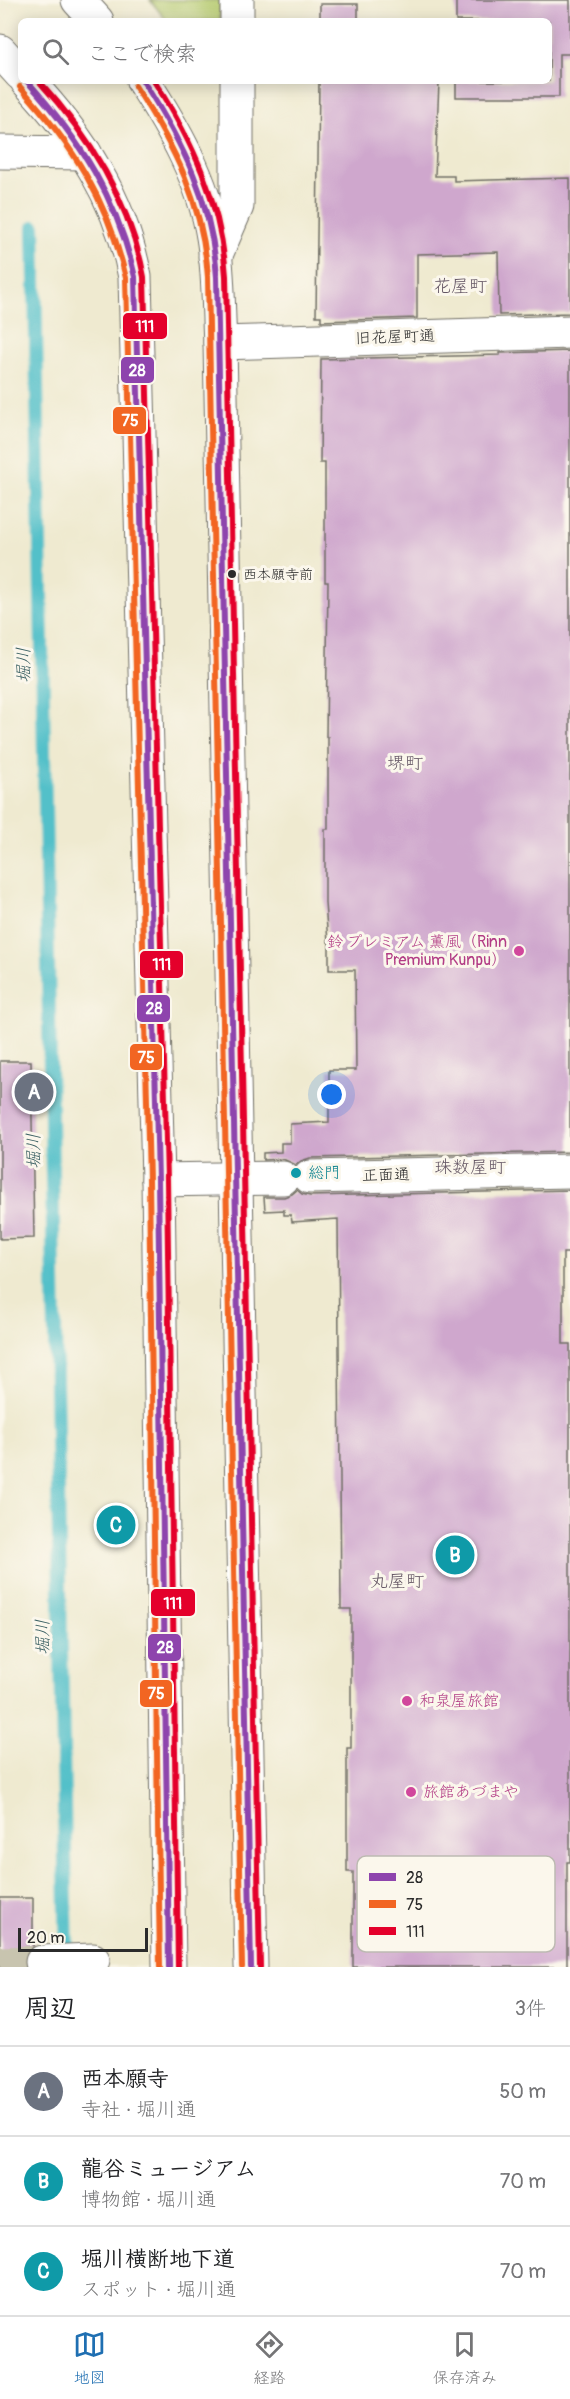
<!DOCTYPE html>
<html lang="ja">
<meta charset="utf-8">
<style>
:root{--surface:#fff;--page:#f2f2f2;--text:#202124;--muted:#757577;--line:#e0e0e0;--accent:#1f6fb2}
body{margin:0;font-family:Pangolin,"Klee One",sans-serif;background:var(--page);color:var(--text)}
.scale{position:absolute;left:18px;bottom:15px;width:130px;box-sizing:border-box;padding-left:6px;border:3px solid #2b2b2b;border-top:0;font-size:16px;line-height:21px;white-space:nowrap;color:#2b2b2b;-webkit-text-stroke:4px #fbf7ec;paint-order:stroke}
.you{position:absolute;left:332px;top:1095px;width:21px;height:21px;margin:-15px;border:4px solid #fff;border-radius:50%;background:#1a73e8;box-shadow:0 0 0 9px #1a73e833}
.badge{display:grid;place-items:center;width:39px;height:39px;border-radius:50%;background:var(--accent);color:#fff;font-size:20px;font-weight:700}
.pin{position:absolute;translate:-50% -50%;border:3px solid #fff;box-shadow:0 2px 6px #0006}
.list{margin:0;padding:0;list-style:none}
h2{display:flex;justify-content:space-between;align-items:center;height:78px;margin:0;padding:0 24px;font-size:26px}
h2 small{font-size:20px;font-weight:400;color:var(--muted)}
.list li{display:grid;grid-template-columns:39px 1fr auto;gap:18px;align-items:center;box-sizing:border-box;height:90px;padding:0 24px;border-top:2px solid var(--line)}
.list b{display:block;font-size:22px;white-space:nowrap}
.list p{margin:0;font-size:20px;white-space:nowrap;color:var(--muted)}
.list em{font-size:20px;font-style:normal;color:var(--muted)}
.icon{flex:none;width:33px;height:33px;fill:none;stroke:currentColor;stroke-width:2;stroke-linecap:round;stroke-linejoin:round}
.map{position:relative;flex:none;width:570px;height:1967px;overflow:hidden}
.search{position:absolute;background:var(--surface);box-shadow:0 3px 15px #0003;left:18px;right:18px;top:18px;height:66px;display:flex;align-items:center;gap:15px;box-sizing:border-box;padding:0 21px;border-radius:9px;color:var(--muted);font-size:22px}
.sheet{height:348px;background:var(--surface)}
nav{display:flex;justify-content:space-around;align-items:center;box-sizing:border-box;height:84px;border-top:2px solid var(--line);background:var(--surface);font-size:16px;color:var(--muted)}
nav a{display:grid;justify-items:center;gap:3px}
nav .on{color:var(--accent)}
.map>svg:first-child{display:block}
.green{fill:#b4c96d;stroke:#707a4c;stroke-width:1.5}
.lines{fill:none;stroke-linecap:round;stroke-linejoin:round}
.stream{stroke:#53c0c9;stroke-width:14}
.building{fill:#cfa7cd}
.minor-tunnel{stroke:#c8c4af;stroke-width:33;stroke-dasharray:33 16;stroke-linecap:butt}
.minor-casing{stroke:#706e65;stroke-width:35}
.highway-casing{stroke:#706e65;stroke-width:35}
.minor{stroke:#fff;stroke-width:33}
.highway{stroke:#fff;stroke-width:33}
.bus-1-casing{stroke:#fbf7ec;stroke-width:10}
.bus-2-casing{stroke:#fbf7ec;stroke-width:10}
.bus-3-casing{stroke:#fbf7ec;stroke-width:10}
.bus-1{stroke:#8e44ad;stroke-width:6}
.bus-2{stroke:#f26522;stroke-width:6}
.bus-3{stroke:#e4002b;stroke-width:6}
.bus-dot{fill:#2b2b2b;stroke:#fbf7ec;stroke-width:2}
.hotel-dot{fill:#d1479c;stroke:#fbf7ec;stroke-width:2}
.culture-dot{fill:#0f9aa8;stroke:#fbf7ec;stroke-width:2}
.labels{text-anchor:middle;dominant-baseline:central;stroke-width:6;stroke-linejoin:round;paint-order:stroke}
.bus-label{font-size:14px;fill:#2b2b2b;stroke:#fbf7ec;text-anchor:start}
.street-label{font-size:16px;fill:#2b2b2b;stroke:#fbf7ec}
.hotel-label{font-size:16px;fill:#b23c85;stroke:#fbf7ec;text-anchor:start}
.culture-label{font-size:16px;fill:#0d838f;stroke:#fbf7ec;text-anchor:start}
.neighbourhood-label{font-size:18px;fill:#645664;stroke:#fbf7ec}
.water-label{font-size:18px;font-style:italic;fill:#395f62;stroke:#fbf7ec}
.key{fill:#fbf7ec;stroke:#bdbab2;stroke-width:1.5}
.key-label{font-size:16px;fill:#2b2b2b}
.line-badge{stroke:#fbf7ec;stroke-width:2}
.badge-label{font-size:16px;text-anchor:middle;font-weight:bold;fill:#fff}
</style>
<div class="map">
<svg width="570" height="1967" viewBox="0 0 570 1967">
<rect width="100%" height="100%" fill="#fbf7ec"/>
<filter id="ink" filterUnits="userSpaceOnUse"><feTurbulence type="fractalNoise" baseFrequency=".0167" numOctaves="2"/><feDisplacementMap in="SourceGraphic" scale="12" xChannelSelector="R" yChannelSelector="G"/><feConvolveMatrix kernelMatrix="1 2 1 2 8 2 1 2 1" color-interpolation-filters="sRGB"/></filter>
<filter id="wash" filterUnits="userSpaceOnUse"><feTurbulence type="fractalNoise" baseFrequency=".008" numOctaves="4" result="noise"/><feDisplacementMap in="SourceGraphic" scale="24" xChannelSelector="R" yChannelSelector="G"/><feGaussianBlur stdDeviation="1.35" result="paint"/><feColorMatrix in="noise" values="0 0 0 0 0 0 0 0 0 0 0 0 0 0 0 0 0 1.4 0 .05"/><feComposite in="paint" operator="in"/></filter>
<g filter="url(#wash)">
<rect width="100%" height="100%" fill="#efead0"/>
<polygon class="green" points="150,0 220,0 220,21 167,21"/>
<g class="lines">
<polyline class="stream" points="34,227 67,1961"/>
</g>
<g id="blocks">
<g class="building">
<polygon points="456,0 570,0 570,54 559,54 559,97 456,97 456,81 549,81 549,21 456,21"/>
<rect x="320" y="4" width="38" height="17"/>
<polygon points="319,81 439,82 435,176 454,176 454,181 570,178 570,313 499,315 498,252 417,254 417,318 321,321 321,316 316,316"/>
<polygon points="570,351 570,1152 310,1158 301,1161 296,1165 283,1159 263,1160 263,1153 281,1152 281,1143 290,1143 290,1124 329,1122 329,1070 356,1070 355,970 329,970 329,942 328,942 325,903 325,829 328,829 328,737 326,737 328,582 325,582 325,463 320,463 321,359 500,355 500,353"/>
<polygon points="0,1061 31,1061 34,1238 0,1239"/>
<polygon points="297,1190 302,1194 310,1196 570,1190 570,1253 563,1253 563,1344 570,1344 570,1862 567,1862 567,1967 353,1967 353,1872 347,1872 347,1748 351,1748 351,1609 341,1609 338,1219 292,1222 291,1215 284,1215 284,1210 265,1211 264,1197 284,1197 292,1194"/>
<polygon points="0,1898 33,1898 33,1946 25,1954 25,1967 0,1967"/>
</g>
</g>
</g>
<g filter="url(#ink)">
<use href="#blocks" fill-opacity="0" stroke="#706e65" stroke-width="1.5"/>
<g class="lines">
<polyline class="minor-tunnel" points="0,1963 42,1962"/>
<defs>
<g id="minor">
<polyline points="237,21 237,0"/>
<polyline points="0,152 85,153"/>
<polyline points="215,257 237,206 237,81"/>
<polyline points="220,343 570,332"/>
<polyline points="310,1177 570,1171"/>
<polyline points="158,1180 283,1178"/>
<polyline points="42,1962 93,1960"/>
</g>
<g id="highway">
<polyline points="78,0 97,21"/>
<polyline points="0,51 21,74"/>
<path d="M 27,81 C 80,137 121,200 135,277 L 158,1180 L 169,1967"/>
<path d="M 143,81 C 173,127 204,181 213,237 C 219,272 218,308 220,343 L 251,1967"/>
</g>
</defs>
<use href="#minor" class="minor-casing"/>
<use href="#highway" class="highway-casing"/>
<use href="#minor" class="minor"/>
<use href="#highway" class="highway"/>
<defs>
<g id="bus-1">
<path d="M 27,81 C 81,141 117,198 135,277 L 158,1180 L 169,1967"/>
<path d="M 143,81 C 183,144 212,201 217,277 L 251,1967"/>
</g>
<g id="bus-2">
<path d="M 135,86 C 175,147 203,203 208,277 L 242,1967"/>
<path d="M 20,87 C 73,145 108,201 126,278 L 149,1180 L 160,1967"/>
</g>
<g id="bus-3">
<path d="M 39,81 C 90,137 130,201 144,277 L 167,1180 L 178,1967"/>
<path d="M 154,81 C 193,142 221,203 226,276 L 260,1967"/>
</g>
</defs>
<use href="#bus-1" class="bus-1-casing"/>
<use href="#bus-2" class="bus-2-casing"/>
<use href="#bus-3" class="bus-3-casing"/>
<use href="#bus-1" class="bus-1"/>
<use href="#bus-2" class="bus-2"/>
<use href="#bus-3" class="bus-3"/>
</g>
</g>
<circle class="bus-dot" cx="232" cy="574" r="5"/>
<g class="hotel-dot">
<circle cx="519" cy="951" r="6"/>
<circle cx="407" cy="1701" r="6"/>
<circle cx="411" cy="1792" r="6"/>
</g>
<circle class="culture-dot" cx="296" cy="1173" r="6"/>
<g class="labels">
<g class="bus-label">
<text x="243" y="574">西本願寺前</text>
</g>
<g class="street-label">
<text transform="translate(395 337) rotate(-2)">旧花屋町通</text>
<text transform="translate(386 1175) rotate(-1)">正面通</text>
</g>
<g class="hotel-label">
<text x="507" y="942" text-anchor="end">鈴 プレミアム 薫風（Rinn<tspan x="507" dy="18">Premium Kunpu）</tspan></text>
<text x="419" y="1701">和泉屋旅館</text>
<text x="423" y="1792">旅館あづまや</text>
</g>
<g class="culture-label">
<text x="308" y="1173">総門</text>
</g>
<g class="neighbourhood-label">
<text x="460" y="286">花屋町</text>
<text x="405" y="763">堺町</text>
<text x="470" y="1167">珠数屋町</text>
<text x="397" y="1581">丸屋町</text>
</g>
<g class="water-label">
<text transform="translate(24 665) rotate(-91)">堀川</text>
<text transform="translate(34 1151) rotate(-91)">堀川</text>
<text transform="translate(43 1637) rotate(-91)">堀川</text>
</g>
</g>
<rect x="357" y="1856" width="198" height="96" rx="9" class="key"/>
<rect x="369" y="1873" width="27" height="8" fill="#8e44ad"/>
<rect x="369" y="1900" width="27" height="8" fill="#f26522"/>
<rect x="369" y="1927" width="27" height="8" fill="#e4002b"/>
<g class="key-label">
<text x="406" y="1883">28</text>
<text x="406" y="1910">75</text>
<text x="406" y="1937">111</text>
</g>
<g class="line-badge">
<rect x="122" y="312" width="46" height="28" rx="6" fill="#e4002b"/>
<rect x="120" y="356" width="35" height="28" rx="6" fill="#8e44ad"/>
<rect x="112" y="406" width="35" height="29" rx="6" fill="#f26522"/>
<rect x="139" y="950" width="45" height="29" rx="6" fill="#e4002b"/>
<rect x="136" y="994" width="35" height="29" rx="6" fill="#8e44ad"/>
<rect x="129" y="1043" width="34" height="28" rx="6" fill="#f26522"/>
<rect x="150" y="1588" width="46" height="29" rx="6" fill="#e4002b"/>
<rect x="147" y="1633" width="35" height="29" rx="6" fill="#8e44ad"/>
<rect x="139" y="1679" width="34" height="29" rx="6" fill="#f26522"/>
</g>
<g class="badge-label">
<text x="145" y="332">111</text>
<text x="137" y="376">28</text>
<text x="130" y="426">75</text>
<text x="162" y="970">111</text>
<text x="154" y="1014">28</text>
<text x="146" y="1063">75</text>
<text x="173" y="1609">111</text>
<text x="165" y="1653">28</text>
<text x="156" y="1699">75</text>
</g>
</svg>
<div class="scale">20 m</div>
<div class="you"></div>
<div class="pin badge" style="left:34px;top:1092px;background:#6b7280">A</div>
<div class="pin badge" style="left:455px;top:1555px;background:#0f9aa8">B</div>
<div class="pin badge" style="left:116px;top:1525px;background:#0f9aa8">C</div>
<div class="search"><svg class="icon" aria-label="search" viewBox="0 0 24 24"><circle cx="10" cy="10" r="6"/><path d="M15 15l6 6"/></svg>ここで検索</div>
</div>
<section class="sheet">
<h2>周辺<small>3件</small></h2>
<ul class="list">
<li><span class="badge" style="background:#6b7280">A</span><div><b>西本願寺</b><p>寺社 · 堀川通</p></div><em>50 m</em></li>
<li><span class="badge" style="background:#0f9aa8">B</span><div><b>龍谷ミュージアム</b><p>博物館 · 堀川通</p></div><em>70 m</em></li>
<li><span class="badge" style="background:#0f9aa8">C</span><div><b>堀川横断地下道</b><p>スポット · 堀川通</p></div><em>70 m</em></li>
</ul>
</section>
<nav>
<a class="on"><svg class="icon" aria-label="map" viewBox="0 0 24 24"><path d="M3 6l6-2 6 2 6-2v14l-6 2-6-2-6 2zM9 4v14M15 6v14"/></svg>地図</a>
<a><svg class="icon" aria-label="directions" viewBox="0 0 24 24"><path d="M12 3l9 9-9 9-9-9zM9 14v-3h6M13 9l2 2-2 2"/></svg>経路</a>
<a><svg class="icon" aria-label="saved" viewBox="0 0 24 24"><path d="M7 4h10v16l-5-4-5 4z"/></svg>保存済み</a>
</nav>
